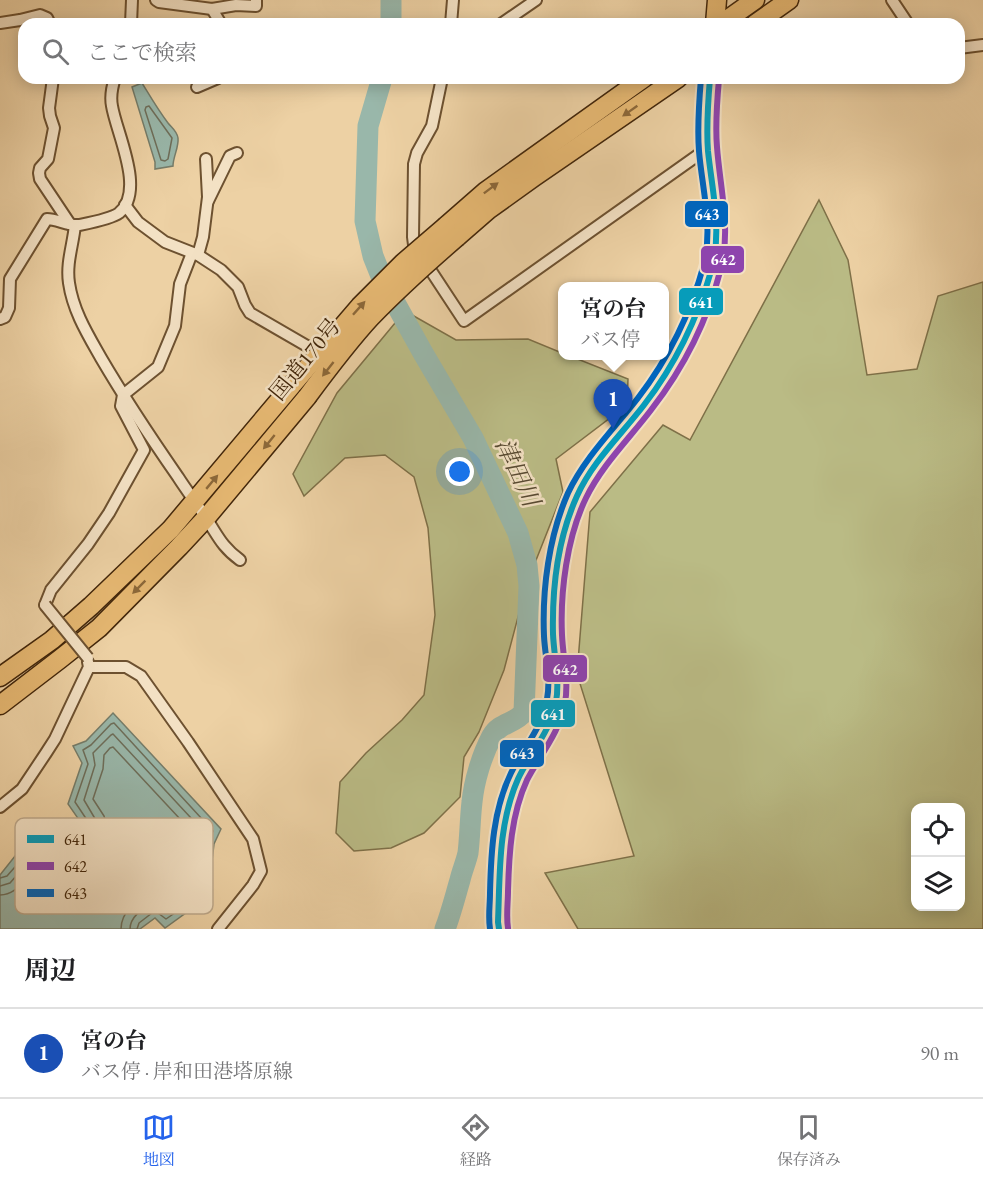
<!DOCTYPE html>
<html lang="ja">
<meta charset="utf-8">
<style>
:root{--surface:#fff;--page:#f6f6f6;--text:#202124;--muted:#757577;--line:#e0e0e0;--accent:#2563eb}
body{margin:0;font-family:"EB Garamond","Noto Serif JP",serif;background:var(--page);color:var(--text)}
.controls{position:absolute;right:18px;bottom:18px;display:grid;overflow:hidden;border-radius:12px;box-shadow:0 3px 15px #0003}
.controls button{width:54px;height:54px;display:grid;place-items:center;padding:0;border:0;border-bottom:2px solid var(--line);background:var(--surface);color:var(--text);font:30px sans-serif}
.you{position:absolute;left:460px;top:472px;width:21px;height:21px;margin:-15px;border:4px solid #fff;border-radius:50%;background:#1a73e8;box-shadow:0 0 0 9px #1a73e833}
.badge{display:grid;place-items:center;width:39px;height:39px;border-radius:50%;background:var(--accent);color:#fff;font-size:20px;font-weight:700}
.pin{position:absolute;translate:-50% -50px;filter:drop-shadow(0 2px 3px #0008)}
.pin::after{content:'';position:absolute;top:32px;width:21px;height:18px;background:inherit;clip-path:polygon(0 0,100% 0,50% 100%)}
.popup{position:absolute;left:558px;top:282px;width:111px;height:78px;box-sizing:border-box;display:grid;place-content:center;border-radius:12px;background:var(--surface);filter:drop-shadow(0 2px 4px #0005);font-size:20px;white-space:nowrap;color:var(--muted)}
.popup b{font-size:22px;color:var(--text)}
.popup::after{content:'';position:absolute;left:50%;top:100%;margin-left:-12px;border:12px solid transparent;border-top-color:var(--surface)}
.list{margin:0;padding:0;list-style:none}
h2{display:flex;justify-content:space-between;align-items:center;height:78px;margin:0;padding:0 24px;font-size:26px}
h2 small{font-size:20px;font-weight:400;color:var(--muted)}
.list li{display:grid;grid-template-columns:39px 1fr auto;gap:18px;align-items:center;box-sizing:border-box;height:90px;padding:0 24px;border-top:2px solid var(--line)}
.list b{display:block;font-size:22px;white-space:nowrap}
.list p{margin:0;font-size:20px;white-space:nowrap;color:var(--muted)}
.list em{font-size:20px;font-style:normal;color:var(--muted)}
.icon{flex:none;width:33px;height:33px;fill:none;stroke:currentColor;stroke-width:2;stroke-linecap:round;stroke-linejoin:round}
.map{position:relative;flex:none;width:983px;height:929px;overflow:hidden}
.search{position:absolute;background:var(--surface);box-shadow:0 3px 15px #0003;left:18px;right:18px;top:18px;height:66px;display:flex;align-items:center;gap:15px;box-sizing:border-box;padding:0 21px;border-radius:18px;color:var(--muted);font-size:22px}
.sheet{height:168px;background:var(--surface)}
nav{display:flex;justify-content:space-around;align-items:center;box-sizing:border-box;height:84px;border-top:2px solid var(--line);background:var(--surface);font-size:16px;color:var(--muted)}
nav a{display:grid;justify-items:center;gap:3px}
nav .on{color:var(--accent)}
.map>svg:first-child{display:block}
.green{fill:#babb85;stroke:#7e7048;stroke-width:1.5;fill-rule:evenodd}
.water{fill:#99b7aa;stroke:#767d6a;stroke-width:1.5}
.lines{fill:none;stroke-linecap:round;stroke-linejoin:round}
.shore{stroke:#6e6e5a;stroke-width:1.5}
.river{stroke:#99b7aa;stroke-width:21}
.minor-casing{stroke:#6d5130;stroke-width:14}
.primary-casing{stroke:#42260a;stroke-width:21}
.trunk-casing{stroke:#42260a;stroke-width:21}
.minor{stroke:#f3e1c4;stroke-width:10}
.primary{stroke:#e6b872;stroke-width:18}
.trunk{stroke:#e6b872;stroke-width:18}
.minor-bridge-casing{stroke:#6d5130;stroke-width:14;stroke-linecap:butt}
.trunk-bridge-casing{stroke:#42260a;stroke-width:21;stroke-linecap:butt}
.minor-bridge{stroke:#f3e1c4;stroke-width:10}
.trunk-bridge{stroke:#e6b872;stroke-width:18}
.bus-1-casing{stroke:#f3e1c4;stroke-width:10}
.bus-2-casing{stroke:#f3e1c4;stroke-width:10}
.bus-3-casing{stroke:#f3e1c4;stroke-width:10}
.bus-1{stroke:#079cba;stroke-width:6}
.bus-2{stroke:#8e44ad;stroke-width:6}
.bus-3{stroke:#0065bd;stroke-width:6}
.oneway{fill:#8c6839}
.labels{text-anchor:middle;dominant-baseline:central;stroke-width:5;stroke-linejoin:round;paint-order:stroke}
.street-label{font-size:22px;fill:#42260a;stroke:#f3e1c4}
.water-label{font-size:24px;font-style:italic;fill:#584a32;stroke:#f3e1c4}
.key{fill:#f3e1c4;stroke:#bea98c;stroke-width:1.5}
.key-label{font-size:16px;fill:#42260a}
.line-badge{stroke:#f3e1c4;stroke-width:2}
.badge-label{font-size:16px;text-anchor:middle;font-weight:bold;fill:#fff}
</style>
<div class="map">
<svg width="983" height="929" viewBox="0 0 983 929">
<rect width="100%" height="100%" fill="#edd1a4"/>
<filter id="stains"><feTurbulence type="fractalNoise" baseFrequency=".00333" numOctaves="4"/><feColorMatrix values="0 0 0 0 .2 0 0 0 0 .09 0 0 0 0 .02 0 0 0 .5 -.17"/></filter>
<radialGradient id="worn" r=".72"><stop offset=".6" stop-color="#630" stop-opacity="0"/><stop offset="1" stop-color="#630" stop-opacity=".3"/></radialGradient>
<g class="green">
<path d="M 819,200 L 848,260 L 867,375 L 917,369 L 938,296 L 983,282 L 983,929 L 578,929 L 545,873 L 634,856 L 577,674 L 590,512 L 663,425 L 690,440 ZM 916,808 L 960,808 L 960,906 L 916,906 Z"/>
<polygon points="405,311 456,340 528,339 562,353 562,356 570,356 628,379 627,405 556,459 563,492 527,583 504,670 479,732 464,757 460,797 424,833 391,848 354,851 336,833 340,782 366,753 402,720 424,695 435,615 428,528 414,477 385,455 345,458 304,496 293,474 337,393"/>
</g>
<g class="water">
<path d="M 142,83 C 150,96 158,110 168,123 C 172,128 177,131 178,138 C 179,147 173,157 173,166 L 155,169 L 155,162 L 132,87 Z"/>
<polygon points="113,713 221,829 214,844 211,869 198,882 194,907 165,928 155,918 140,929 0,929 0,875 19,851 37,856 55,851 84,827 68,804 82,763 73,746 86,741"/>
</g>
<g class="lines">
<g class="shore">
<polygon points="149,106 172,138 168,159 165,161 161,160 145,110 146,107"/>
<polyline points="0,878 7,876 22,859 37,862 58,856 88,831 90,827 89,823 75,802 88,764 83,750 91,745 111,724 114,723 213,831 208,843 205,866 193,880 188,904 166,919 158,913 152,913 139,923 137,929"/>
<path d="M 0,886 L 10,883 L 24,867 L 38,869 L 61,863 L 94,836 L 97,830 L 97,822 L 84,800 L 95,765 L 93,753 L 111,735 L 113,734 L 204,832 L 201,841 L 198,863 L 186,877 L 181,899 L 167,909 C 163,907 158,905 153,905 C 142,907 130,918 130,929"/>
<path d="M 0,895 C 14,894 19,886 28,877 L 39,878 L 64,871 L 100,842 L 105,834 L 106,822 L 104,816 L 93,799 L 103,769 L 104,755 L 110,748 L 113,747 L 194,834 L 190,859 L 178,873 L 173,894 L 167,898 C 162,897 157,896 152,896 C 136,898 121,913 121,929"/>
</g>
<g class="river">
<polyline points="391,24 391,0"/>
<path d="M 382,78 L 368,126 L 365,221 L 373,256 L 383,281 L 423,353 L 473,438 L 518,533 L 527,565 L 529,586 L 524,712 C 515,724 500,722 492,736 C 482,755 474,781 472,802 C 470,819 470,837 468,853 C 466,862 462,871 460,880 C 455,897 451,913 445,929"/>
</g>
<defs>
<g id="minor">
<polyline points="156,0 159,2 212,9 236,5 256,6 256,0"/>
<polyline points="892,0 908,24"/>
<polyline points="212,9 221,24"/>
<polyline points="0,23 20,20 40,15 47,18 50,24"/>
<polyline points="131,24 132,0"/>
<polyline points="451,24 453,0"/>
<polyline points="501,24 536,0"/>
<polyline points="959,48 983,45"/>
<polyline points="53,78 49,108 50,116 54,128 48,159 40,168 39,173 40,179 70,224"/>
<polyline points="442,78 432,126 417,153 414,164 413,237 414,245 464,321 708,148"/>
<polyline points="197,87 218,78"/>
<polyline points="208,201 230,156 237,153"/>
<polyline points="125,205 138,222 165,242 198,255 221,270 238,287 245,305 250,313 307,346"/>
<path d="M 75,225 C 73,245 66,263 69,283 C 73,311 88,335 101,358 C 125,399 151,438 178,477 C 187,491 197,504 206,518 C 218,536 222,547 240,560"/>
<polyline points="198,255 203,237 208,197 206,159"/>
<path d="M 0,319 L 5,317 L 9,308 L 10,279 L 47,219 C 57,219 68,226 79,225 C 89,223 111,219 119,213 C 146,191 116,132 112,106 C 110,96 112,87 115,78"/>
<polyline points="45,605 51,590 88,544 109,513 144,450 121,406 123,395 158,367 175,326 180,284 192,253"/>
<polyline points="89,667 126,667 141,676 188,742 253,839 261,871 253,885 218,929"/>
<polyline points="0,807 22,789 46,753 55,739 89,667 88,662"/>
</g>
<g id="primary">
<polyline points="715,24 717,0"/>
<path d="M 499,929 L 498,922 C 500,875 498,822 518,779 C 530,753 551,731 556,702 C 560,678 553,653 553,629 C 552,591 561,531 577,496 C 592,464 622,433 644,405 C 675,366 698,315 712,267 C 723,228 712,190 708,150 C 706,127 708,102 710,78"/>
</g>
<g id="trunk">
<polyline points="721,24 755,0"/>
<polyline points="755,24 789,0"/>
<polyline points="446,226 486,191 644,78"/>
<polyline points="457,237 488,210 534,177 678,78"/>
<polyline points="0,677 52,640 91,606 171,529 293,384"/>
<polyline points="0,705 60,659 99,628 179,547 206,518 307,397"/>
</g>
</defs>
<use href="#minor" class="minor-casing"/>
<use href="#primary" class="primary-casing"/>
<use href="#trunk" class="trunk-casing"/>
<use href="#minor" class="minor"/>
<use href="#primary" class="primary"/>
<use href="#trunk" class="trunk"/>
<defs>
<polyline id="minor-bridge" points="45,605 88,658"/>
<g id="trunk-bridge">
<polyline points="293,384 360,306 403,263 446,226"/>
<path d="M 307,397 C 327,370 348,342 371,317 C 398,289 427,263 457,237"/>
</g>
</defs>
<use href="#minor-bridge" class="minor-bridge-casing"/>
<use href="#trunk-bridge" class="trunk-bridge-casing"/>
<use href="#minor-bridge" class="minor-bridge"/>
<use href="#trunk-bridge" class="trunk-bridge"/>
<defs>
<path id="bus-1" d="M 499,929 L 498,922 C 500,874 498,824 518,779 C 530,753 551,731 556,702 C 560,680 554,657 553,634 C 552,589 558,538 577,496 C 592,462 621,435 644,405 C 675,365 698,317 712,268 C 722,229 712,190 708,151 C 706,126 708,102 710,78"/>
<path id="bus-2" d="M 508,928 C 506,916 508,903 508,891 C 509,854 511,815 527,780 C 540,755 560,732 565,703 C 569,681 563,658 562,635 C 560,592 567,537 586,498 C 602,465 629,439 651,410 C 683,369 708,319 721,268 C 731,228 720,188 717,147 C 715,124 717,101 719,79"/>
<path id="bus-3" d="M 490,929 C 488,917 490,905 490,893 C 491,852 493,810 511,773 C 523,748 543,727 547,699 C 551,678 545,657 544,636 C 542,589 549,536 568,493 C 585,457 614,429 638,398 C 668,359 691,312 704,264 C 713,226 702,188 699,151 C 697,127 699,102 701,78"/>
</defs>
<use href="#bus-1" class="bus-1-casing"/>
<use href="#bus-2" class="bus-2-casing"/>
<use href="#bus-3" class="bus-3-casing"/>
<use href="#bus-1" class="bus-1"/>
<use href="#bus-2" class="bus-2"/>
<use href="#bus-3" class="bus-3"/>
</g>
<defs><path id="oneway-solid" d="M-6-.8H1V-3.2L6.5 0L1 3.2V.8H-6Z" transform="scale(1.5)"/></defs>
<g class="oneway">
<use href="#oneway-solid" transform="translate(630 111) rotate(145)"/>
<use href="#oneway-solid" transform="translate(491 188) rotate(-37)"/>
<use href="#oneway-solid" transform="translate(359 308) rotate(-48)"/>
<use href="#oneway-solid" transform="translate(328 369) rotate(128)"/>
<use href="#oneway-solid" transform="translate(269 442) rotate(129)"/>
<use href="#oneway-solid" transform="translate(212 482) rotate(-50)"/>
<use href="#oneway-solid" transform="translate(139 587) rotate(135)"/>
</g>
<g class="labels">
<g class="street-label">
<text transform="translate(305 359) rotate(-51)">国道170号</text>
</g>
<g class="water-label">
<text transform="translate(518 472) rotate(65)">津田川</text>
</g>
</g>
<rect x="15" y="818" width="198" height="96" rx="9" class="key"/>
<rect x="27" y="835" width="27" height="8" fill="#079cba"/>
<rect x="27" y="862" width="27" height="8" fill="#8e44ad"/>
<rect x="27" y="889" width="27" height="8" fill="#0065bd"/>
<g class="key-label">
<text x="64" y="845">641</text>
<text x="64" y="872">642</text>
<text x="64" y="899">643</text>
</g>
<g class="line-badge">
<rect x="684" y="200" width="45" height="28" rx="6" fill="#0065bd"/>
<rect x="700" y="245" width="45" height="29" rx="6" fill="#8e44ad"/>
<rect x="678" y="287" width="46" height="29" rx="6" fill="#079cba"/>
<rect x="542" y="654" width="46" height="29" rx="6" fill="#8e44ad"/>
<rect x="530" y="699" width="46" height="29" rx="6" fill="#079cba"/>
<rect x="499" y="739" width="46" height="29" rx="6" fill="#0065bd"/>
</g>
<g class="badge-label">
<text x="707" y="220">643</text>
<text x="723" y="265">642</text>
<text x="701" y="308">641</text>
<text x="565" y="675">642</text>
<text x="553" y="720">641</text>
<text x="522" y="759">643</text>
</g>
<rect width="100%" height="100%" filter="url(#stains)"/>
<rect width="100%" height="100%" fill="url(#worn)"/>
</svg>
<div class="controls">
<button><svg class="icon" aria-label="locate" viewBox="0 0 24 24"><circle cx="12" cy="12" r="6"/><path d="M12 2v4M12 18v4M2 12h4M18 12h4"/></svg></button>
<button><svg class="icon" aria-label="layers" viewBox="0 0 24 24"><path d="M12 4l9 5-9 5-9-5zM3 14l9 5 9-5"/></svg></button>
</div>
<div class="you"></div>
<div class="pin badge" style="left:613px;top:429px;background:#1a4fb4">1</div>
<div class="popup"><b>宮の台</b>バス停</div>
<div class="search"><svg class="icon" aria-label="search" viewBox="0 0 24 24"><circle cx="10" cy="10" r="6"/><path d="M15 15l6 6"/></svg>ここで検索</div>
</div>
<section class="sheet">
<h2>周辺<small></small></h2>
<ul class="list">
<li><span class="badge" style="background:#1a4fb4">1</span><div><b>宮の台</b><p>バス停 · 岸和田港塔原線</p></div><em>90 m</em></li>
</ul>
</section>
<nav>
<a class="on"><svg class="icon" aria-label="map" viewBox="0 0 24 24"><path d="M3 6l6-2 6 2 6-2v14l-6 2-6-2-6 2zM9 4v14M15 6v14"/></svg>地図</a>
<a><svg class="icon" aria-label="directions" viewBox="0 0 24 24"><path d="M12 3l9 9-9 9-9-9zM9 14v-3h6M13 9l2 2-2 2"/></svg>経路</a>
<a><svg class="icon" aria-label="saved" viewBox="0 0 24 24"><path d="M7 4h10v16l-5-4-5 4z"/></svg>保存済み</a>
</nav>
